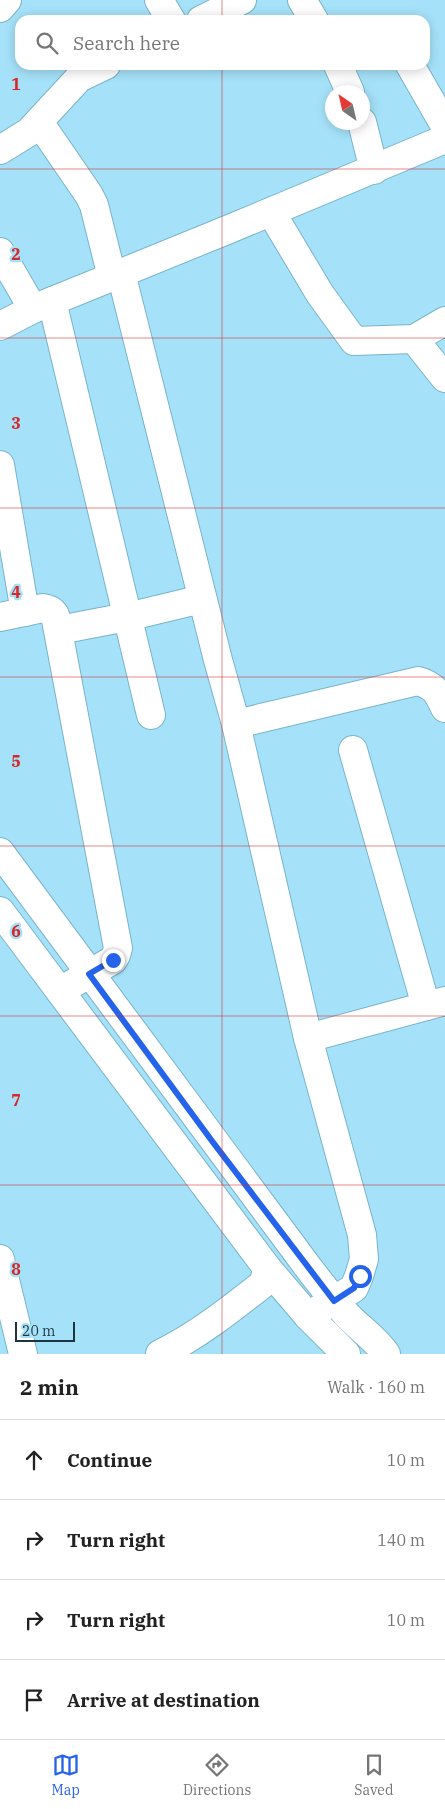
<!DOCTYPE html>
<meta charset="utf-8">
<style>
:root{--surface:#fff;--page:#f2f2f2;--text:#222;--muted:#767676;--line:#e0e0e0;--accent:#2563eb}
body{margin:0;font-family:"IBM Plex Serif",serif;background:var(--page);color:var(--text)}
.compass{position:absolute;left:325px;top:85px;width:45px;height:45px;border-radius:50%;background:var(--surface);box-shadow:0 2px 12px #0003;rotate:326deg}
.scale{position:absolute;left:15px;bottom:12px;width:60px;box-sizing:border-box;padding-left:5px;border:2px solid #1c353e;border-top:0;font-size:14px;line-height:18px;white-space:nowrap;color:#1c353e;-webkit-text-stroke:4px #a5e2f9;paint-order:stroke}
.stop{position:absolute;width:15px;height:15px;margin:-11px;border:4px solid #2563eb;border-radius:50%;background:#fff}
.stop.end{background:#2563eb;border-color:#fff;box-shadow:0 1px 5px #0008}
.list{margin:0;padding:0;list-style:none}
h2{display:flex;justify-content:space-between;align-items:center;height:65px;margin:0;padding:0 20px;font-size:21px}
h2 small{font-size:16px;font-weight:400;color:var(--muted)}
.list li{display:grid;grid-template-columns:32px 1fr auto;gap:15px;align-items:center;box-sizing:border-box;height:80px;padding:0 20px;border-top:1px solid var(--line)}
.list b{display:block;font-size:19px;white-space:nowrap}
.list em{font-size:16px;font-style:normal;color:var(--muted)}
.icon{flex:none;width:28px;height:28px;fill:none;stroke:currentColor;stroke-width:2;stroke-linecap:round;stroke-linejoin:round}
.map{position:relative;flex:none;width:445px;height:1354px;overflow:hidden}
.search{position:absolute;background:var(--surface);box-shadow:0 2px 12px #0003;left:15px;right:15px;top:15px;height:55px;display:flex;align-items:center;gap:12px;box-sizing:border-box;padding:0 18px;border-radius:15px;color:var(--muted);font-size:19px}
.sheet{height:385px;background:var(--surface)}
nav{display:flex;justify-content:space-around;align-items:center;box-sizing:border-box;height:70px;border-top:1px solid var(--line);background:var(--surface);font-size:14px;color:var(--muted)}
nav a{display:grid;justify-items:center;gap:2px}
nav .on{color:var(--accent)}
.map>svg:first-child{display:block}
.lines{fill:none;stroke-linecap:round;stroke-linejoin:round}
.minor-casing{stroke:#79b4ca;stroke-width:30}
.major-casing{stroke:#79b4ca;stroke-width:30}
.minor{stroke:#fff;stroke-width:28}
.major{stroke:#fff;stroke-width:28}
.route{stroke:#2563eb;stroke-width:6}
.grid{fill:none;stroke:#d62828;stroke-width:1;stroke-opacity:0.55}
.grid-label{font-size:16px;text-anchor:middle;font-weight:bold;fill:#d62828;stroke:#a5e2f9;stroke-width:4.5;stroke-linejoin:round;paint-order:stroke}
</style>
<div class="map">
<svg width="445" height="1354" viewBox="0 0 445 1354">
<rect width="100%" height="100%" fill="#a5e2f9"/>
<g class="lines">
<defs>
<g id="minor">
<polyline points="159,0 171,20"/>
<polyline points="302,0 314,20"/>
<polyline points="0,8 7,0"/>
<polyline points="201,20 242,0"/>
<polyline points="338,65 350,92"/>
<polyline points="410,65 445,126"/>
<polyline points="39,122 89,195 94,205 112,277"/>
<polyline points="362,122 374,170"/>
<polyline points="0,150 29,132 79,78 106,65"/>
<polyline points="271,212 320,294 354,341 414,339 445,321"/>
<polyline points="0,252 33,309 227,230 445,139"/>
<polyline points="121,273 218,660 236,724 308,1038 362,1235 364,1259 359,1276 354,1288 308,1316"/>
<polyline points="52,301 151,715"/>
<polyline points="0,326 33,309"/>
<polyline points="414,339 445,378"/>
<polyline points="0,465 25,612"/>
<path d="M 0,617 L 43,608 C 49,609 52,610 55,615 L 118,948 L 116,955 L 113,960 L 60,991"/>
<polyline points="59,630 127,617 202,599"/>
<path d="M 236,724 L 418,681 C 435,686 438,693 445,708"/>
<polyline points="353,750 426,1006"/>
<polyline points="308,1038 445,1001"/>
<polyline points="0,1259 23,1354"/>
<path d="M 160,1354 C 197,1336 231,1309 264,1283 L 267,1268"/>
</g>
<g id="major">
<path d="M 0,852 L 296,1251 C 312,1273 329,1295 347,1315 C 360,1329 375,1338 386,1354"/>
<polyline points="0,911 267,1268 308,1316 346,1354"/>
</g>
</defs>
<use href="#minor" class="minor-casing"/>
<use href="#major" class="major-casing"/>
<use href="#minor" class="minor"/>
<use href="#major" class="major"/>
</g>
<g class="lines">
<polyline class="route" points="113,960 89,974 212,1141 334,1301 354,1288 360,1276"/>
</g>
<path class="grid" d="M 222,0 L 222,20M 222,65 L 222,1354M 0,169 L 445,169M 0,338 L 445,338M 0,508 L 445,508M 0,677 L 445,677M 0,846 L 445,846M 0,1016 L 445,1016M 0,1185 L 445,1185"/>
<g class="grid-label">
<text x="16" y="90">1</text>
<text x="16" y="260">2</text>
<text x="16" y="429">3</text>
<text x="16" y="598">4</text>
<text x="16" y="767">5</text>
<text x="16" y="937">6</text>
<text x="16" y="1106">7</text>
<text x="16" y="1275">8</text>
</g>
</svg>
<svg class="compass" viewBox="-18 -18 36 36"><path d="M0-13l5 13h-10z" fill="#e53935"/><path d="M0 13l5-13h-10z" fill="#767676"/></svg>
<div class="scale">20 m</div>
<div class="stop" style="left:360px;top:1276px"></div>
<div class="stop end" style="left:113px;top:960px"></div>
<div class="search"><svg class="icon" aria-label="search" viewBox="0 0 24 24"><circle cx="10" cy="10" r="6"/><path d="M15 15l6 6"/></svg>Search here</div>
</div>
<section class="sheet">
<h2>2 min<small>Walk · 160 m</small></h2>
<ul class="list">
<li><svg class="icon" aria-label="ahead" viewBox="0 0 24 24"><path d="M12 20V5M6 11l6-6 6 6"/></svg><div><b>Continue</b></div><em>10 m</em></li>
<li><svg class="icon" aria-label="right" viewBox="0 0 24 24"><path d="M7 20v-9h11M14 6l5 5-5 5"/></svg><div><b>Turn right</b></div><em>140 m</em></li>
<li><svg class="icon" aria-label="right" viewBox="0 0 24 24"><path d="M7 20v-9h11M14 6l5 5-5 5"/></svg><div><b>Turn right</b></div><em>10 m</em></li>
<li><svg class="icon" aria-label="arrive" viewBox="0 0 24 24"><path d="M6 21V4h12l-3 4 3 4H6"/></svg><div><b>Arrive at destination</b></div></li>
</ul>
</section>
<nav>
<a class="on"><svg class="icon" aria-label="map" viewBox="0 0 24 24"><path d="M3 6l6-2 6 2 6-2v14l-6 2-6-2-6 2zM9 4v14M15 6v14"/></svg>Map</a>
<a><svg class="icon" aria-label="directions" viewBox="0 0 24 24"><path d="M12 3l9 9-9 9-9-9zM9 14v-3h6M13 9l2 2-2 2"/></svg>Directions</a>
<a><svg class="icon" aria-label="saved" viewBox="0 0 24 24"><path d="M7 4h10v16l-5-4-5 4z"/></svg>Saved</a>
</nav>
